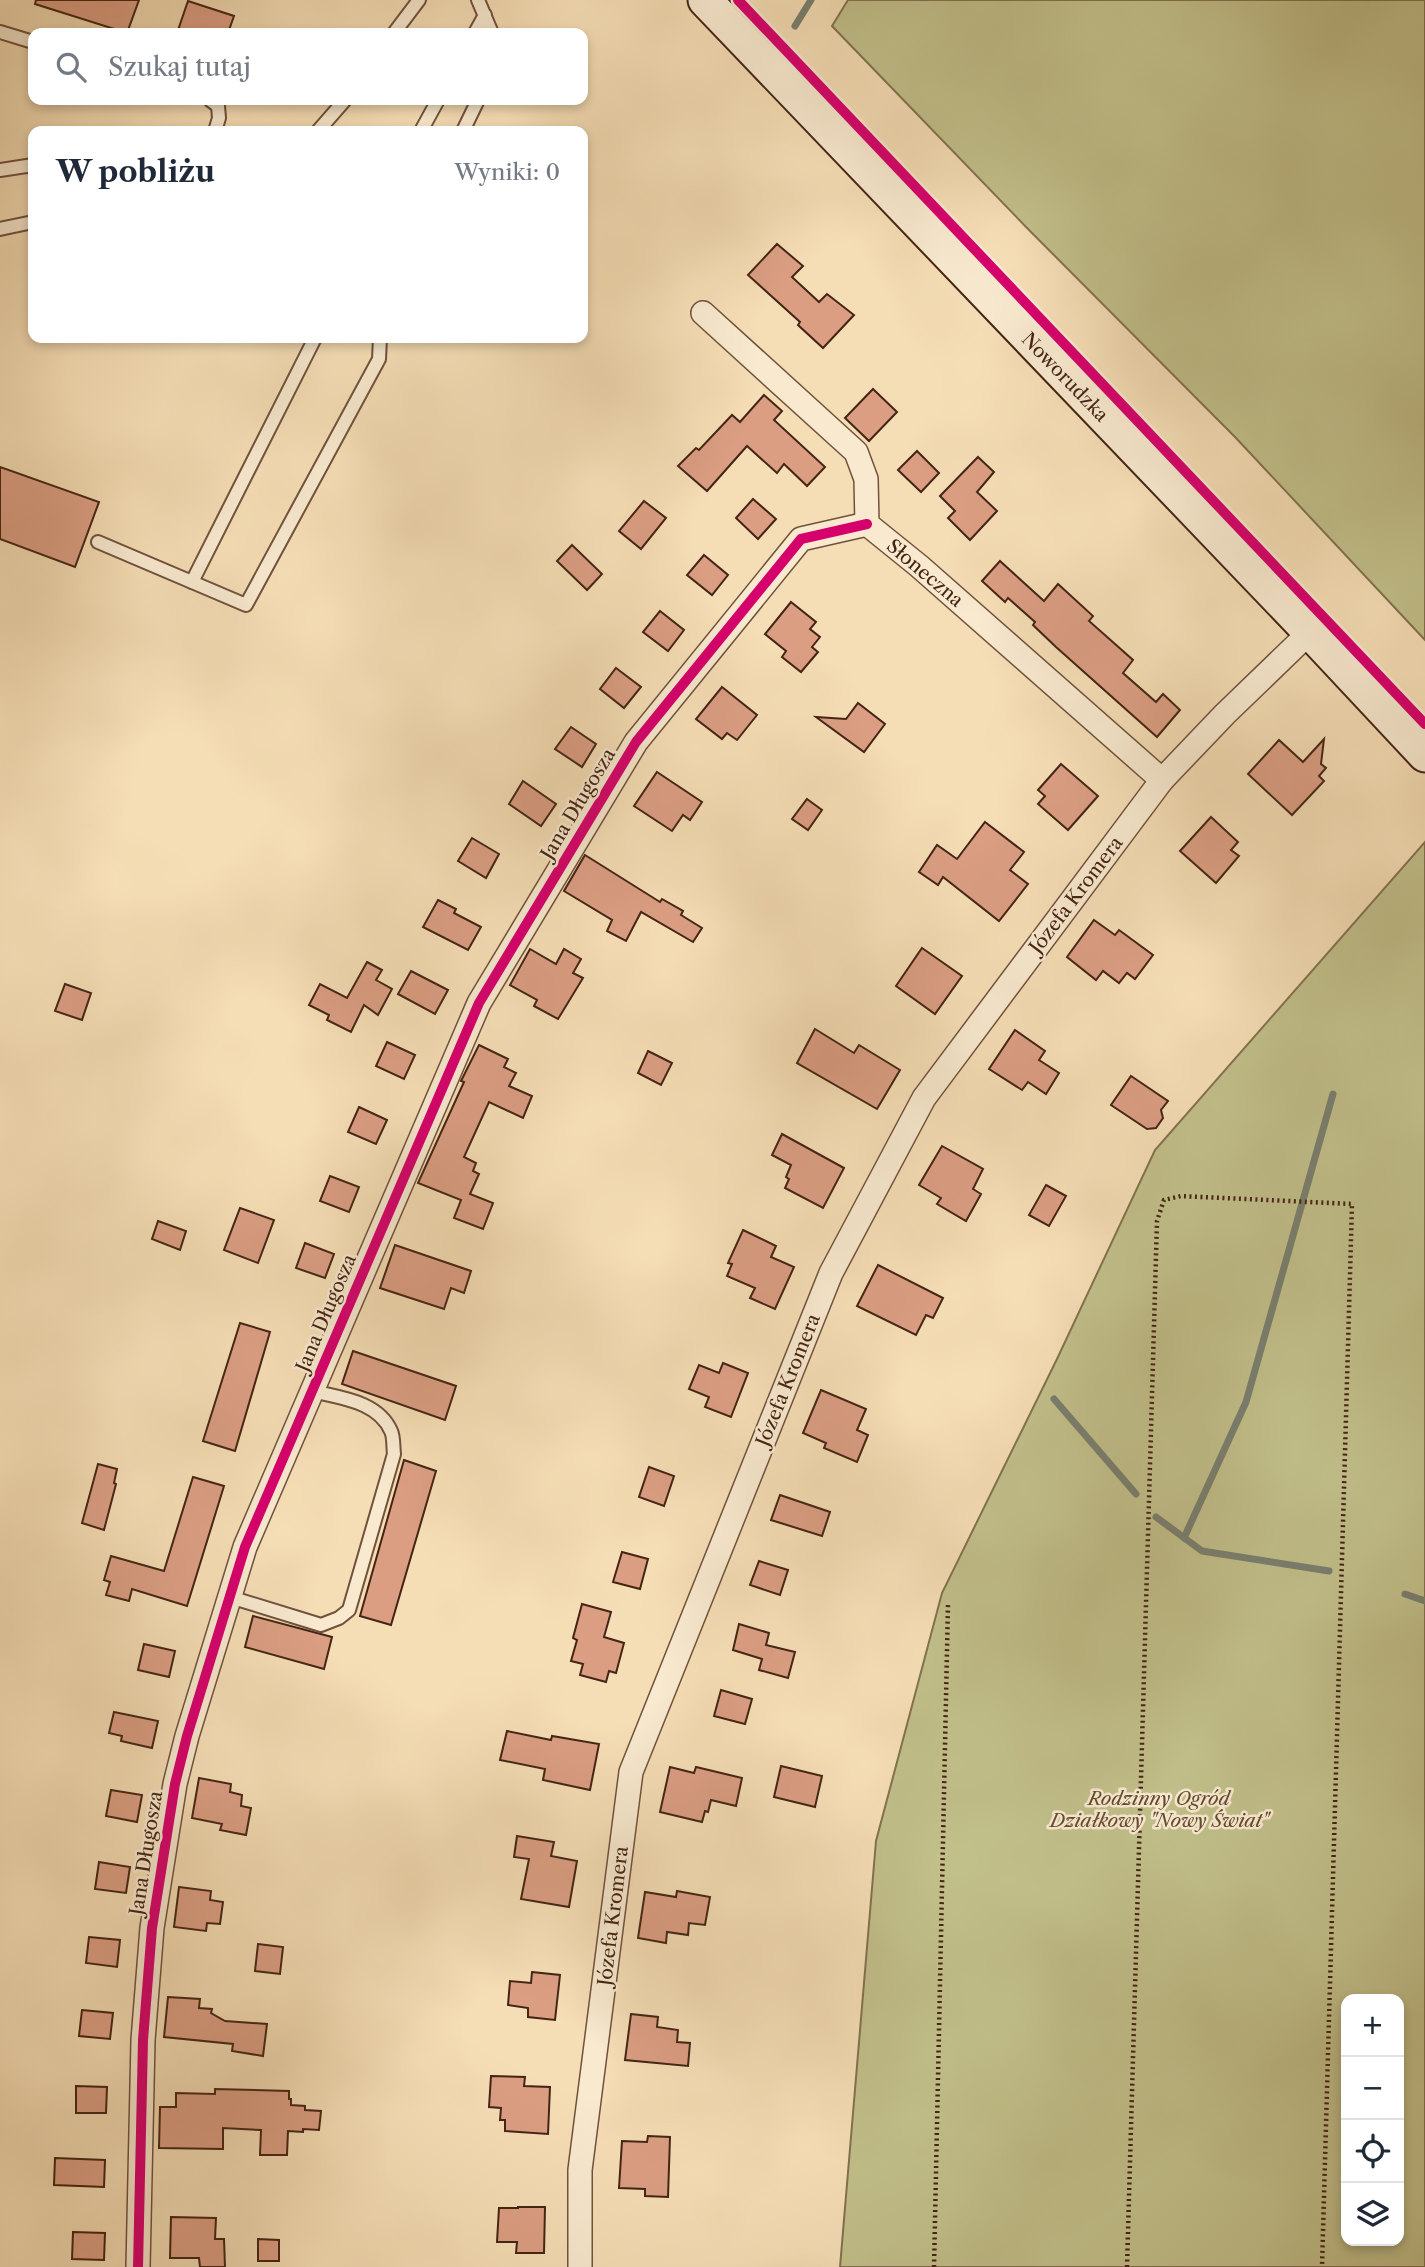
<!DOCTYPE html>
<html lang="pl">
<meta charset="utf-8">
<style>
:root{--surface:#fff;--page:#f2f2f3;--text:#1f2937;--muted:#747a83;--line:#e0e1e3}
body{margin:0;font-family:"Libre Caslon Text",serif;background:var(--page);color:var(--text)}
.controls{position:absolute;right:21px;bottom:21px;display:grid;overflow:hidden;border-radius:14px;box-shadow:0 4px 10px #0003}
.controls button{width:63px;height:63px;display:grid;place-items:center;padding:0;border:0;border-bottom:2px solid var(--line);background:var(--surface);color:var(--text);font:35px sans-serif}
.list{margin:0;padding:0;list-style:none}
h2{display:flex;justify-content:space-between;align-items:center;height:91px;margin:0;padding:0 28px;font-size:30px}
h2 small{font-size:23px;font-weight:400;color:var(--muted)}
.icon{flex:none;width:38px;height:38px;fill:none;stroke:currentColor;stroke-width:2;stroke-linecap:round;stroke-linejoin:round}
.map{position:relative;flex:none;width:1425px;height:2267px;overflow:hidden}
.search{position:absolute;background:var(--surface);box-shadow:0 4px 10px #0003;left:28px;top:28px;width:560px;height:77px;display:flex;align-items:center;gap:18px;box-sizing:border-box;padding:0 24px;border-radius:14px;color:var(--muted);font-size:26px}
.panel{position:absolute;background:var(--surface);box-shadow:0 4px 10px #0003;left:28px;top:126px;width:560px;height:217px;border-radius:14px}
.map>svg:first-child{display:block}
.green{fill:#c1bf8a;stroke:#82724f;stroke-width:2;fill-rule:evenodd}
.lines{fill:none;stroke-linecap:round;stroke-linejoin:round}
.stream{stroke:#797f6f;stroke-width:7}
.building{fill:#db9e83;stroke:#442414;stroke-width:2}
.lane-casing{stroke:#70523c;stroke-width:16}
.street-casing{stroke:#70523c;stroke-width:26}
.secondary-casing{stroke:#442414;stroke-width:37}
.path{stroke:#442414;stroke-width:4.5;stroke-dasharray:2 3.5;stroke-linecap:butt}
.lane{stroke:#f8e9cf;stroke-width:12}
.street{stroke:#f8e9cf;stroke-width:23}
.secondary{stroke:#f8e9cf;stroke-width:33}
.cycleway-casing{stroke:#f8e9cf;stroke-width:15}
.cycleway{stroke:#d6006c;stroke-width:10}
.labels{text-anchor:middle;dominant-baseline:central;stroke-width:5;stroke-linejoin:round;paint-order:stroke}
.street-label{font-size:19px;fill:#442414;stroke:#f8e9cf}
.park-label{font-size:19px;font-style:italic;fill:#634b32;stroke:#f8e9cf}
</style>
<div class="map">
<svg width="1425" height="2267" viewBox="0 0 1425 2267">
<rect width="100%" height="100%" fill="#f5ddb5"/>
<filter id="stains"><feTurbulence type="fractalNoise" baseFrequency=".00286" numOctaves="4"/><feColorMatrix values="0 0 0 0 .2 0 0 0 0 .09 0 0 0 0 .02 0 0 0 .5 -.17"/></filter>
<radialGradient id="worn" r=".72"><stop offset=".6" stop-color="#630" stop-opacity="0"/><stop offset="1" stop-color="#630" stop-opacity=".3"/></radialGradient>
<g class="green">
<polygon points="848,0 1425,0 1425,640 1235,437 1027,228 832,26"/>
<path d="M 1425,842 L 1425,2267 L 840,2267 L 876,1841 L 942,1593 L 1057,1359 L 1155,1150 ZM 1346,1999 L 1399,1999 L 1399,2241 L 1346,2241 Z"/>
</g>
<g class="lines">
<g class="stream">
<polyline points="795,26 811,0"/>
<polyline points="1054,1399 1136,1494"/>
<polyline points="1156,1517 1202,1551 1329,1571"/>
<polyline points="1184,1538 1246,1402 1333,1094"/>
<polyline points="1405,1594 1425,1601"/>
</g>
</g>
<g class="building">
<polygon points="36,0 139,0 127,33 35,4"/>
<polygon points="188,1 234,16 228,33 177,33"/>
<polygon points="777,244 803,266 792,277 819,302 827,294 854,315 823,348 798,325 800,322 748,275"/>
<polygon points="873,389 897,412 869,441 845,418"/>
<polygon points="764,395 782,411 774,420 825,467 807,486 784,464 777,473 747,446 707,491 678,466 696,448 699,450 732,415 740,422"/>
<polygon points="917,451 939,473 921,492 898,470"/>
<polygon points="978,457 994,472 977,492 997,511 970,540 948,518 955,511 940,496"/>
<polygon points="0,467 99,502 75,567 0,539"/>
<polygon points="753,499 776,519 758,539 736,518"/>
<polygon points="644,501 666,518 641,549 619,531"/>
<polygon points="572,545 602,574 587,590 557,561"/>
<polygon points="704,555 728,575 712,595 687,575"/>
<polygon points="1000,561 1044,601 1058,584 1093,616 1089,621 1133,660 1123,673 1156,702 1163,694 1180,710 1157,737 1056,647 1033,625 1035,622 1008,598 1005,602 982,581"/>
<polygon points="791,602 816,622 810,629 820,637 812,647 818,652 801,672 782,657 786,651 765,634"/>
<polygon points="660,611 684,630 668,651 643,632"/>
<polygon points="616,668 641,687 624,708 600,689"/>
<polygon points="722,687 757,715 737,740 727,733 722,739 696,719"/>
<polygon points="858,703 885,724 864,752 816,717 846,719"/>
<polygon points="571,727 596,744 582,767 555,749"/>
<polygon points="1324,739 1321,764 1326,768 1319,776 1324,781 1292,815 1248,774 1279,740 1303,762"/>
<polygon points="1061,764 1098,796 1068,830 1038,804 1045,796 1038,790"/>
<polygon points="657,772 702,802 690,820 683,815 672,831 634,806"/>
<polygon points="523,781 556,804 541,826 509,804"/>
<polygon points="807,799 822,810 808,830 792,819"/>
<polygon points="1211,817 1238,842 1231,850 1239,856 1216,883 1180,851"/>
<polygon points="985,822 1024,852 1010,870 1028,884 999,921 943,877 938,885 919,872 937,845 957,859"/>
<polygon points="472,838 499,854 486,878 458,861"/>
<polygon points="585,855 660,902 662,899 683,911 681,915 702,928 693,942 641,912 626,941 607,931 612,920 564,891"/>
<polygon points="438,900 456,909 454,913 481,927 468,950 423,927"/>
<polygon points="1094,920 1115,935 1119,930 1153,955 1135,979 1127,973 1119,983 1103,971 1096,980 1067,957"/>
<polygon points="922,948 962,976 935,1014 896,986"/>
<polygon points="530,949 556,964 564,949 581,959 573,973 583,978 558,1019 534,1006 537,1000 510,985"/>
<polygon points="367,962 382,970 376,980 392,989 378,1015 364,1005 351,1032 327,1020 329,1015 309,1005 320,984 347,998"/>
<polygon points="411,971 448,990 435,1014 398,994"/>
<polygon points="65,984 91,993 82,1020 55,1011"/>
<polygon points="815,1029 854,1053 859,1045 900,1070 877,1109 797,1063"/>
<polygon points="1015,1030 1045,1051 1039,1060 1059,1073 1046,1094 1028,1082 1022,1090 989,1069"/>
<polygon points="387,1042 415,1055 404,1079 376,1066"/>
<polygon points="479,1045 508,1059 504,1067 516,1073 509,1086 532,1096 523,1118 489,1102 464,1157 476,1163 473,1171 479,1174 470,1194 493,1203 483,1229 454,1218 461,1200 418,1183 464,1082 461,1081"/>
<polygon points="648,1051 672,1063 661,1085 638,1073"/>
<polygon points="1131,1076 1168,1101 1161,1110 1163,1118 1156,1128 1147,1129 1111,1105"/>
<polygon points="359,1107 387,1120 376,1144 348,1132"/>
<polygon points="782,1134 844,1168 823,1208 785,1188 789,1179 786,1177 791,1165 772,1155"/>
<polygon points="942,1146 983,1169 973,1189 981,1194 966,1221 937,1204 941,1198 919,1185"/>
<polygon points="330,1176 359,1187 349,1212 320,1201"/>
<polygon points="1046,1185 1066,1196 1049,1226 1029,1215"/>
<polygon points="240,1208 274,1220 258,1263 224,1250"/>
<polygon points="158,1221 186,1231 180,1250 152,1239"/>
<polygon points="743,1230 776,1246 771,1257 794,1267 775,1309 750,1298 755,1288 727,1276 732,1264 728,1263"/>
<polygon points="305,1243 334,1254 325,1278 296,1268"/>
<polygon points="395,1245 471,1271 464,1293 451,1288 444,1309 380,1288"/>
<polygon points="878,1265 943,1298 933,1318 926,1315 916,1335 857,1306"/>
<polygon points="240,1323 270,1332 235,1451 203,1441"/>
<polygon points="353,1351 456,1386 445,1420 342,1384"/>
<polygon points="723,1363 748,1373 731,1417 705,1407 709,1397 689,1389 699,1365 719,1373"/>
<polygon points="821,1390 866,1409 857,1430 868,1435 857,1462 824,1448 826,1443 803,1433"/>
<polygon points="404,1460 436,1471 391,1625 360,1616"/>
<polygon points="98,1464 117,1469 114,1483 116,1484 104,1530 82,1523"/>
<polygon points="649,1467 674,1476 664,1506 639,1497"/>
<polygon points="193,1477 224,1486 187,1606 132,1589 129,1601 106,1595 110,1582 104,1580 111,1556 164,1571"/>
<polygon points="780,1495 830,1512 822,1536 771,1520"/>
<polygon points="622,1552 648,1559 640,1589 613,1582"/>
<polygon points="759,1561 788,1570 780,1595 750,1585"/>
<polygon points="582,1604 611,1612 604,1637 624,1643 616,1673 609,1671 606,1682 580,1675 583,1664 571,1661 577,1640 573,1638"/>
<polygon points="253,1616 332,1637 324,1669 245,1647"/>
<polygon points="739,1624 769,1633 766,1645 795,1652 788,1678 759,1670 762,1659 733,1650"/>
<polygon points="144,1644 175,1651 169,1677 138,1670"/>
<polygon points="721,1690 752,1699 745,1724 714,1716"/>
<polygon points="114,1712 158,1721 152,1748 121,1741 122,1736 109,1733"/>
<polygon points="507,1731 551,1740 552,1736 599,1744 590,1790 543,1780 545,1769 500,1760"/>
<polygon points="781,1766 822,1776 815,1807 774,1797"/>
<polygon points="670,1767 694,1773 696,1767 742,1778 736,1806 711,1800 708,1812 705,1811 702,1822 660,1812"/>
<polygon points="199,1778 231,1784 230,1792 242,1795 241,1806 251,1808 246,1835 220,1830 222,1824 192,1818"/>
<polygon points="111,1790 142,1795 137,1822 106,1816"/>
<polygon points="517,1836 554,1842 551,1856 577,1861 569,1907 521,1899 529,1859 514,1857"/>
<polygon points="99,1862 130,1867 126,1893 95,1889"/>
<polygon points="179,1887 211,1891 210,1900 223,1902 220,1924 207,1923 206,1931 174,1927"/>
<polygon points="677,1891 710,1897 705,1925 689,1923 688,1935 667,1932 666,1943 638,1938 645,1892 676,1897"/>
<polygon points="89,1937 120,1940 117,1967 86,1963"/>
<polygon points="258,1944 283,1947 280,1974 255,1971"/>
<polygon points="532,1972 560,1975 555,2020 528,2017 528,2008 508,2005 510,1981 531,1983"/>
<polygon points="168,1997 200,1999 199,2008 212,2009 211,2013 225,2021 267,2024 263,2056 232,2051 233,2044 164,2037"/>
<polygon points="82,2010 113,2013 110,2039 79,2036"/>
<polygon points="631,2014 658,2017 657,2027 678,2030 677,2042 690,2043 688,2066 625,2060"/>
<polygon points="491,2076 525,2077 524,2086 550,2087 548,2134 505,2131 505,2120 500,2120 501,2108 489,2107"/>
<polygon points="76,2086 107,2087 106,2113 76,2113"/>
<polygon points="215,2089 289,2091 289,2099 291,2099 291,2105 305,2106 305,2110 321,2111 319,2130 303,2129 303,2132 288,2131 287,2155 260,2155 261,2130 223,2128 223,2149 159,2148 160,2107 176,2107 176,2093 215,2094"/>
<polygon points="648,2136 670,2137 668,2197 645,2196 645,2189 619,2188 622,2141 647,2142"/>
<polygon points="55,2158 105,2160 104,2187 54,2185"/>
<polygon points="518,2207 545,2207 544,2253 516,2253 517,2242 497,2242 499,2208 518,2208"/>
<polygon points="171,2217 216,2218 215,2239 224,2239 225,2267 200,2267 199,2258 170,2258"/>
<polygon points="73,2232 105,2233 104,2260 72,2259"/>
<polygon points="258,2239 279,2240 279,2261 258,2261"/>
</g>
<g class="lines">
<defs>
<g id="lane">
<polyline points="478,0 492,33"/>
<polyline points="0,32 33,42"/>
<polyline points="394,33 419,0"/>
<polyline points="475,33 485,15"/>
<polyline points="210,100 218,106 219,118 215,131"/>
<polyline points="318,131 345,100"/>
<polyline points="421,131 438,100"/>
<polyline points="463,131 478,100"/>
<polyline points="0,170 33,165"/>
<polyline points="0,229 33,222"/>
<polyline points="98,542 246,605 379,359 380,338"/>
<polyline points="192,582 315,338"/>
<path d="M 230,1597 L 321,1625 L 339,1618 L 349,1610 L 394,1454 C 393,1447 394,1437 391,1431 C 378,1401 340,1398 312,1391"/>
</g>
<g id="street">
<polyline points="703,313 856,452 866,479 867,524 919,566 1162,780"/>
<polyline points="138,2267 143,2040 152,1928 175,1784 187,1736 245,1547 479,1003 636,742 801,539 867,524"/>
<polyline points="580,2267 580,2170 631,1772 831,1273 924,1098 1162,780 1225,714 1310,632"/>
</g>
<polyline id="secondary" points="705,0 1310,632 1425,755"/>
</defs>
<use href="#lane" class="lane-casing"/>
<use href="#street" class="street-casing"/>
<use href="#secondary" class="secondary-casing"/>
<g class="path">
<polyline points="934,2267 948,1604"/>
<polyline points="1127,2267 1157,1221 1164,1200 1181,1196 1352,1204 1322,2267"/>
</g>
<use href="#lane" class="lane"/>
<use href="#street" class="street"/>
<use href="#secondary" class="secondary"/>
<defs>
<g id="cycleway">
<polyline points="738,0 1425,724"/>
<polyline points="138,2267 143,2040 152,1928 175,1784 187,1736 245,1547 479,1003 636,742 801,539 867,524"/>
</g>
</defs>
<use href="#cycleway" class="cycleway-casing"/>
<use href="#cycleway" class="cycleway"/>
</g>
<g class="labels">
<g class="street-label">
<text transform="translate(1065 377) rotate(46)">Noworudzka</text>
<text transform="translate(925 573) rotate(40)">Słoneczna</text>
<text transform="translate(578 804) rotate(-59)">Jana Długosza</text>
<text transform="translate(1076 895) rotate(-53)">Józefa Kromera</text>
<text transform="translate(326 1313) rotate(-67)">Jana Długosza</text>
<text transform="translate(788 1380) rotate(-68)">Józefa Kromera</text>
<text transform="translate(146 1853) rotate(-81)">Jana Długosza</text>
<text transform="translate(613 1916) rotate(-83)">Józefa Kromera</text>
</g>
<g class="park-label">
<text x="1159" y="1798">Rodzinny Ogród<tspan x="1159" dy="22">Działkowy "Nowy Świat"</tspan></text>
</g>
</g>
<rect width="100%" height="100%" filter="url(#stains)"/>
<rect width="100%" height="100%" fill="url(#worn)"/>
</svg>
<div class="controls">
<button>+</button>
<button>−</button>
<button><svg class="icon" aria-label="locate" viewBox="0 0 24 24"><circle cx="12" cy="12" r="6"/><path d="M12 2v4M12 18v4M2 12h4M18 12h4"/></svg></button>
<button><svg class="icon" aria-label="layers" viewBox="0 0 24 24"><path d="M12 4l9 5-9 5-9-5zM3 14l9 5 9-5"/></svg></button>
</div>
<div class="search"><svg class="icon" aria-label="search" viewBox="0 0 24 24"><circle cx="10" cy="10" r="6"/><path d="M15 15l6 6"/></svg>Szukaj tutaj</div>
<section class="panel">
<h2>W pobliżu<small>Wyniki: 0</small></h2>
<ul class="list">
</ul>
</section>
</div>
